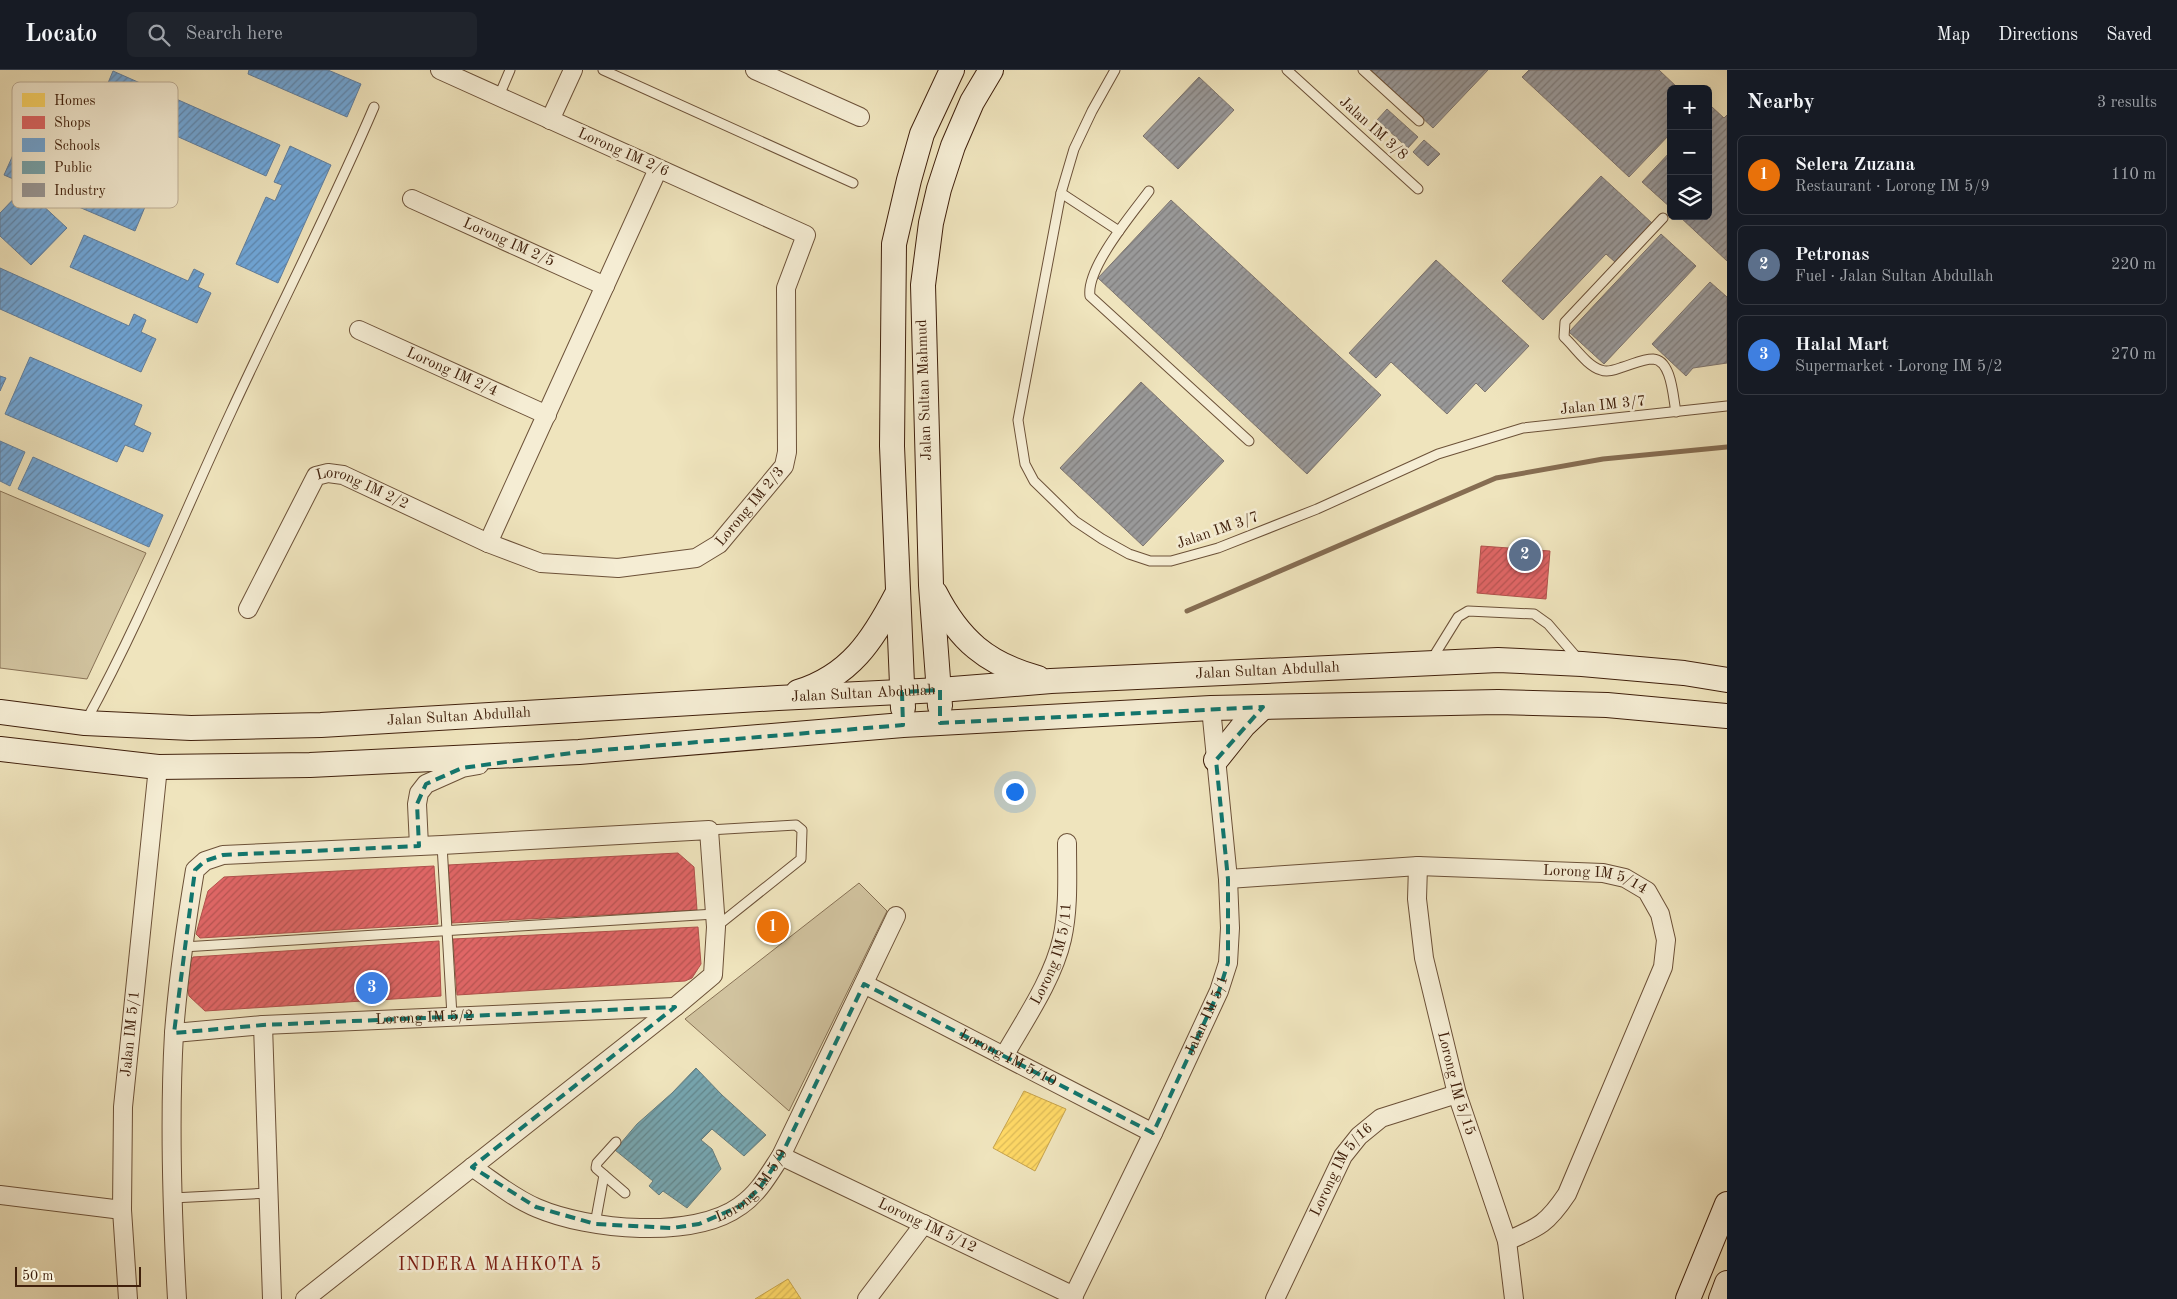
<!DOCTYPE html>
<meta charset="utf-8">
<style>
:root{--surface:#171b24;--page:#20242c;--text:#f1f3f6;--muted:#9ea1a6;--line:#363941;--accent:#c59692}
body{margin:0;font-family:"Old Standard TT",serif;background:var(--page);color:var(--text)}
.controls{position:absolute;right:15px;top:15px;display:grid;overflow:hidden;border-radius:8px;box-shadow:0 5px 20px #0002}
.controls button{width:45px;height:45px;display:grid;place-items:center;padding:0;border:0;border-bottom:1px solid var(--line);background:var(--surface);color:var(--text);font:25px sans-serif}
.scale{position:absolute;left:15px;bottom:12px;width:126px;box-sizing:border-box;padding-left:5px;border:2px solid #40200c;border-top:0;font-size:14px;line-height:18px;white-space:nowrap;color:#40200c;-webkit-text-stroke:4px #f5edd4;paint-order:stroke}
.you{position:absolute;left:1014px;top:721px;width:18px;height:18px;margin:-12px;border:4px solid #fff;border-radius:50%;background:#1a73e8;box-shadow:0 0 0 8px #1a73e833}
.badge{display:grid;place-items:center;width:32px;height:32px;border-radius:50%;background:var(--accent);color:#fff;font-size:16px;font-weight:700}
.pin{position:absolute;translate:-50% -50%;border:2px solid #fff;box-shadow:0 1px 5px #0006}
.list{margin:0;padding:0;list-style:none}
h2{display:flex;justify-content:space-between;align-items:center;height:65px;margin:0;padding:0 20px;font-size:21px}
h2 small{font-size:16px;font-weight:400;color:var(--muted)}
.list li{display:grid;grid-template-columns:32px 1fr auto;gap:15px;align-items:center;box-sizing:border-box;height:80px;margin:0 10px 10px;padding:0 10px;border:1px solid var(--line);border-radius:8px}
.list b{display:block;font-size:19px;white-space:nowrap}
.list p{margin:0;font-size:16px;white-space:nowrap;color:var(--muted)}
.list em{font-size:16px;font-style:normal;color:var(--muted)}
.icon{flex:none;width:28px;height:28px;fill:none;stroke:currentColor;stroke-width:2;stroke-linecap:round;stroke-linejoin:round}
.map{position:relative;flex:none;width:1727px;height:1229px;overflow:hidden}
header{display:flex;align-items:center;gap:30px;box-sizing:border-box;height:70px;padding:0 25px;background:var(--surface);border-bottom:1px solid var(--line)}
header strong{font-size:24px}
nav{display:flex;gap:28px;margin-inline-start:auto;font-size:18px}
.search{width:350px;height:45px;background:var(--page);display:flex;align-items:center;gap:12px;box-sizing:border-box;padding:0 18px;border-radius:8px;color:var(--muted);font-size:19px}
main{display:flex}
aside{flex:1;background:var(--surface)}
.map>svg:first-child{display:block}
.park{fill:#d1c39f;stroke:#887256}
.homes{fill:url(#homes-hatch);stroke:#c6a24b}
.shops{fill:url(#shops-hatch);stroke:#b0514b}
.schools{fill:url(#schools-hatch);stroke:#617f9e}
.public{fill:url(#public-hatch);stroke:#667d7e}
.industry{fill:url(#industry-hatch);stroke:#7e756f}
.lines{fill:none;stroke-linecap:round;stroke-linejoin:round}
.stream{stroke:#866d52;stroke-width:5}
.lane-casing{stroke:#6c5138;stroke-width:11}
.street-casing{stroke:#6c5138;stroke-width:20}
.secondary-casing{stroke:#40200c;stroke-width:26}
.lane{stroke:#f5edd4;stroke-width:9}
.street{stroke:#f5edd4;stroke-width:18}
.secondary{stroke:#f5edd4;stroke-width:24}
.marked{fill:none;stroke:#0f766e;stroke-width:4;stroke-dasharray:10 6;stroke-linejoin:round}
.labels{text-anchor:middle;dominant-baseline:central;stroke-width:5;stroke-linejoin:round;paint-order:stroke}
.street-label{font-size:15px;fill:#40200c;stroke:#f5edd4}
.quarter-label{font-size:18px;letter-spacing:1px;fill:#7a1f14;stroke:#f5edd4}
.key{fill:#f5edd4;stroke:#bfb098;stroke-width:1}
.key-label{font-size:14px;fill:#40200c}
</style>
<header>
<strong>Locato</strong>
<div class="search"><svg class="icon" aria-label="search" viewBox="0 0 24 24"><circle cx="10" cy="10" r="6"/><path d="M15 15l6 6"/></svg>Search here</div>
<nav><a>Map</a><a>Directions</a><a>Saved</a></nav>
</header>
<main>
<div class="map">
<svg width="1727" height="1229" viewBox="0 0 1727 1229">
<defs>
<pattern id="homes-hatch" width="6" height="6" patternUnits="userSpaceOnUse" patternTransform="scale(1.25)"><rect width="6" height="6" fill="#ffd966"/><path d="M-1 1l2-2M0 6l6-6M5 7l2-2" fill="none" stroke="#dcba57"/></pattern>
<pattern id="shops-hatch" width="6" height="6" patternUnits="userSpaceOnUse" patternTransform="scale(1.25)"><rect width="6" height="6" fill="#e06666"/><path d="M-1 1l2-2M0 6l6-6M5 7l2-2" fill="none" stroke="#b75452"/></pattern>
<pattern id="schools-hatch" width="6" height="6" patternUnits="userSpaceOnUse" patternTransform="scale(1.25)"><rect width="6" height="6" fill="#6fa8dc"/><path d="M-1 1l2-2M0 6l6-6M5 7l2-2" fill="none" stroke="#5d88b1"/></pattern>
<pattern id="public-hatch" width="6" height="6" patternUnits="userSpaceOnUse" patternTransform="scale(1.25)"><rect width="6" height="6" fill="#76a5af"/><path d="M-1 1l2-2M0 6l6-6M5 7l2-2" fill="none" stroke="#62868d"/></pattern>
<pattern id="industry-hatch" width="6" height="6" patternUnits="userSpaceOnUse" patternTransform="scale(1.25)"><rect width="6" height="6" fill="#999"/><path d="M-1 1l2-2M0 6l6-6M5 7l2-2" fill="none" stroke="#7e7c7b"/></pattern>
</defs>
<rect width="100%" height="100%" fill="#efe4bd"/>
<filter id="stains"><feTurbulence type="fractalNoise" baseFrequency=".004" numOctaves="4"/><feColorMatrix values="0 0 0 0 .2 0 0 0 0 .09 0 0 0 0 .02 0 0 0 .5 -.17"/></filter>
<radialGradient id="worn" r=".72"><stop offset=".6" stop-color="#630" stop-opacity="0"/><stop offset="1" stop-color="#630" stop-opacity=".3"/></radialGradient>
<g class="park">
<polygon points="0,421 146,483 87,609 0,598"/>
<polygon points="859,813 887,841 789,1041 685,949"/>
</g>
<g class="homes">
<polygon points="1024,1021 1066,1039 1035,1101 993,1078"/>
<polygon points="788,1209 801,1229 755,1229"/>
</g>
<g class="shops">
<polygon points="1481,476 1550,481 1546,529 1477,523"/>
<polygon points="678,783 694,797 697,840 452,853 448,795"/>
<polygon points="434,796 438,854 200,868 196,864 208,821 224,807"/>
<polygon points="698,857 701,894 692,908 685,911 457,925 453,869"/>
<polygon points="439,871 441,926 205,941 189,926 185,904 193,887"/>
</g>
<g class="schools">
<polygon points="249,0 328,0 361,14 347,47 248,4"/>
<polygon points="113,1 280,75 266,106 100,32"/>
<polygon points="17,76 147,132 135,161 4,105"/>
<polygon points="290,76 331,95 278,213 236,194 266,127 275,131 282,115 274,112"/>
<polygon points="24,118 67,158 31,195 0,166 0,143"/>
<polygon points="84,165 188,211 194,199 204,204 198,217 211,223 197,253 70,197"/>
<polygon points="0,198 129,256 134,244 146,250 141,262 156,269 141,302 0,239"/>
<polygon points="30,287 142,335 134,355 151,363 143,382 125,375 117,392 5,344"/>
<polygon points="0,306 6,308 0,321"/>
<polygon points="0,371 25,382 10,416 0,411"/>
<polygon points="33,387 163,445 149,477 18,419"/>
</g>
<polygon class="public" points="696,998 722,1025 766,1065 744,1086 712,1059 701,1070 712,1079 721,1099 687,1138 663,1121 659,1125 649,1116 653,1111 615,1080 637,1054 672,1023"/>
<g class="industry">
<polygon points="1371,0 1488,0 1433,58"/>
<polygon points="1529,0 1659,0 1679,19 1671,19 1671,63 1629,107 1522,7"/>
<polygon points="1199,7 1234,40 1178,99 1143,66"/>
<polygon points="1712,37 1724,48 1727,45 1727,191 1679,146 1708,146 1708,41"/>
<polygon points="1387,39 1418,67 1408,78 1377,50"/>
<polygon points="1424,70 1440,84 1428,96 1413,82"/>
<polygon points="1671,81 1671,138 1642,112"/>
<polygon points="1601,106 1652,153 1615,192 1606,184 1543,250 1502,211"/>
<polygon points="1171,130 1381,325 1307,404 1098,208"/>
<polygon points="1661,164 1696,196 1604,294 1569,262"/>
<polygon points="1436,190 1529,276 1485,322 1476,313 1447,344 1391,292 1376,308 1349,283"/>
<polygon points="1710,212 1727,227 1727,293 1693,298 1686,306 1652,274"/>
<polygon points="1141,312 1224,391 1143,476 1060,398"/>
</g>
<g class="lines">
<polyline class="stream" points="1187,541 1496,408 1603,389 1727,377"/>
<defs>
<g id="lane">
<polyline points="603,0 853,113"/>
<polyline points="1115,0 1092,41 1074,79 1061,123 1018,350 1025,394 1034,411 1075,451 1102,469 1129,484 1150,491 1171,491 1218,478 1317,439 1438,384 1523,358 1727,336"/>
<polyline points="1287,0 1418,119"/>
<polyline points="1363,0 1419,51"/>
<polyline points="499,26 510,0"/>
<path d="M 1149,121 C 1132,144 1086,198 1090,226 L 1249,371"/>
<polyline points="1061,123 1119,161"/>
<path d="M 1663,148 L 1565,252 L 1564,267 C 1575,277 1587,296 1601,300 C 1608,303 1617,299 1623,297 C 1633,294 1643,289 1653,289 C 1672,290 1673,328 1676,342"/>
<polyline points="1432,589 1458,547 1468,541 1534,544 1548,554 1579,590"/>
<path d="M 86,651 C 141,551 183,445 231,342 C 278,240 330,140 374,37"/>
<polyline points="709,760 796,755 802,760 801,789 716,857"/>
<polyline points="442,775 452,946"/>
<polyline points="183,877 715,844"/>
<polyline points="616,1072 597,1093 596,1098 625,1123"/>
<polyline points="172,1128 269,1123"/>
<polyline points="595,1154 604,1105"/>
</g>
<g id="street">
<polyline points="755,0 860,47"/>
<polyline points="550,50 573,0"/>
<path id="s1" d="M 412,129 L 605,216"/>
<path id="s2" d="M 359,260 L 547,345"/>
<polyline points="488,473 658,99"/>
<path id="s3" d="M 248,539 L 316,406 L 328,403 L 343,405 L 488,473 L 541,493 L 618,498 L 696,488 L 719,474 L 784,396 L 787,382 L 786,218 L 806,165 L 440,0"/>
<polyline points="419,776 417,734 419,723 426,714 462,698 479,695"/>
<path id="s4" d="M 1418,796 L 1417,829 L 1424,888 L 1457,1024 L 1507,1171 L 1514,1229"/>
<path id="s5" d="M 1228,809 L 1418,796 L 1603,803 L 1625,808 L 1647,821 L 1660,844 L 1666,870 L 1663,897 L 1567,1124 C 1547,1154 1539,1157 1507,1171"/>
<path id="s6" d="M 864,914 L 1153,1063"/>
<polyline points="263,955 272,1229"/>
<path id="s7" d="M 174,963 L 263,955 L 675,937"/>
<path id="s8" d="M 1004,986 C 1024,951 1053,909 1062,869 C 1069,838 1067,805 1067,773"/>
<path id="s9" d="M 781,1086 L 1074,1226"/>
<path id="s10" d="M 472,1097 C 493,1111 513,1128 537,1138 C 588,1160 693,1170 740,1136 C 759,1123 769,1104 781,1086 L 896,846"/>
<polyline points="0,1125 122,1140"/>
<path id="s11" d="M 128,1229 L 122,1140 L 123,1037 L 158,697"/>
<path d="M 177,1229 C 172,1141 169,1051 174,963 C 178,908 186,854 195,800 L 205,791 L 223,785 L 442,775 L 709,760 L 716,857 L 713,905 L 675,937 L 305,1229"/>
<polyline points="867,1229 924,1154"/>
<path id="s12" d="M 1072,1229 L 1153,1063 L 1219,921 L 1228,893 L 1230,858 L 1228,809 L 1211,638"/>
<path id="s13" d="M 1275,1229 L 1343,1086 L 1359,1066 L 1381,1048 L 1457,1024"/>
</g>
<g id="secondary">
<path d="M 935,523 C 959,570 987,594 1038,608"/>
<path d="M 798,622 C 850,606 873,570 897,524"/>
<polyline points="940,636 931,515 923,215 931,153 939,119 953,76 972,32 991,0"/>
<polyline points="903,638 892,376 894,174 909,110 922,64 952,0"/>
<path id="s14" d="M 0,642 L 85,653 L 191,658 L 321,655 L 778,628 L 940,620 L 1051,611 L 1498,590 L 1582,594 L 1684,603 L 1727,610"/>
<polyline points="0,679 158,697 310,695 579,682 903,655 1211,638 1498,632 1607,635 1727,646"/>
<polyline points="1216,690 1244,655 1263,637"/>
<polyline points="1688,1229 1727,1134"/>
<polyline points="1721,1229 1727,1213"/>
</g>
</defs>
<use href="#lane" class="lane-casing"/>
<use href="#street" class="street-casing"/>
<use href="#secondary" class="secondary-casing"/>
<use href="#lane" class="lane"/>
<use href="#street" class="street"/>
<use href="#secondary" class="secondary"/>
</g>
<path class="marked" d="M 940,620 L 940,653 L 1263,637 L 1216,690 L 1228,809 L 1228,893 L 1219,921 L 1153,1063 L 864,914 L 781,1086 L 759,1119 L 740,1136 L 699,1154 L 672,1158 L 595,1154 L 536,1137 L 472,1097 L 675,937 L 263,955 L 174,963 L 195,800 L 205,791 L 223,785 L 419,776 L 417,734 L 426,714 L 462,698 L 579,682 L 903,655 L 902,622 Z"/>
<g class="labels">
<g class="street-label">
<text transform="translate(1373 59) rotate(42)">Jalan IM 3/8</text>
<text transform="translate(623 83) rotate(24)">Lorong IM 2/6</text>
<text stroke="none"><textPath href="#s1" startOffset="106">Lorong IM 2/5</textPath></text>
<text stroke="none"><textPath href="#s2" startOffset="102">Lorong IM 2/4</textPath></text>
<text transform="translate(925 320) rotate(-92)">Jalan Sultan Mahmud</text>
<text transform="translate(1603 336) rotate(-6)">Jalan IM 3/7</text>
<text stroke="none"><textPath href="#s3" startOffset="199">Lorong IM 2/2</textPath></text>
<text stroke="none"><textPath href="#s3" startOffset="625">Lorong IM 2/3</textPath></text>
<text transform="translate(1218 461) rotate(-19)">Jalan IM 3/7</text>
<text stroke="none"><textPath href="#s14" startOffset="1270">Jalan Sultan Abdullah</textPath></text>
<text stroke="none"><textPath href="#s14" startOffset="865">Jalan Sultan Abdullah</textPath></text>
<text stroke="none"><textPath href="#s14" startOffset="460">Jalan Sultan Abdullah</textPath></text>
<text stroke="none"><textPath href="#s5" startOffset="369">Lorong IM 5/14</textPath></text>
<text stroke="none"><textPath href="#s8" startOffset="114">Lorong IM 5/11</textPath></text>
<text stroke="none"><textPath href="#s12" startOffset="314">Jalan IM 5/1</textPath></text>
<text stroke="none"><textPath href="#s7" startOffset="251">Lorong IM 5/2</textPath></text>
<text stroke="none"><textPath href="#s11" startOffset="266">Jalan IM 5/1</textPath></text>
<text stroke="none"><textPath href="#s6" startOffset="162">Lorong IM 5/10</textPath></text>
<text stroke="none"><textPath href="#s4" startOffset="222">Lorong IM 5/15</textPath></text>
<text stroke="none"><textPath href="#s13" startOffset="146">Lorong IM 5/16</textPath></text>
<text stroke="none"><textPath href="#s10" startOffset="309">Lorong IM 5/9</textPath></text>
<text stroke="none"><textPath href="#s9" startOffset="162">Lorong IM 5/12</textPath></text>
</g>
<g class="quarter-label">
<text x="500" y="1195">INDERA MAHKOTA 5</text>
</g>
</g>
<rect x="12" y="12" width="166" height="126" rx="8" class="key"/>
<rect x="22" y="23" width="23" height="14" fill="#ffd966"/>
<rect x="22" y="46" width="23" height="13" fill="#e06666"/>
<rect x="22" y="68" width="23" height="14" fill="#6fa8dc"/>
<rect x="22" y="91" width="23" height="13" fill="#76a5af"/>
<rect x="22" y="113" width="23" height="14" fill="#999"/>
<g class="key-label">
<text x="54" y="35">Homes</text>
<text x="54" y="57">Shops</text>
<text x="54" y="80">Schools</text>
<text x="54" y="102">Public</text>
<text x="54" y="125">Industry</text>
</g>
<rect width="100%" height="100%" filter="url(#stains)"/>
<rect width="100%" height="100%" fill="url(#worn)"/>
</svg>
<div class="controls">
<button>+</button>
<button>−</button>
<button><svg class="icon" aria-label="layers" viewBox="0 0 24 24"><path d="M12 4l9 5-9 5-9-5zM3 14l9 5 9-5"/></svg></button>
</div>
<div class="scale">50 m</div>
<div class="you"></div>
<div class="pin badge" style="left:773px;top:857px;background:#e8710a">1</div>
<div class="pin badge" style="left:1525px;top:485px;background:#5c6f8a">2</div>
<div class="pin badge" style="left:372px;top:918px;background:#3f7fe0">3</div>
</div>
<aside>
<h2>Nearby<small>3 results</small></h2>
<ul class="list">
<li><span class="badge" style="background:#e8710a">1</span><div><b>Selera Zuzana</b><p>Restaurant · Lorong IM 5/9</p></div><em>110 m</em></li>
<li><span class="badge" style="background:#5c6f8a">2</span><div><b>Petronas</b><p>Fuel · Jalan Sultan Abdullah</p></div><em>220 m</em></li>
<li><span class="badge" style="background:#3f7fe0">3</span><div><b>Halal Mart</b><p>Supermarket · Lorong IM 5/2</p></div><em>270 m</em></li>
</ul>
</aside>
</main>
